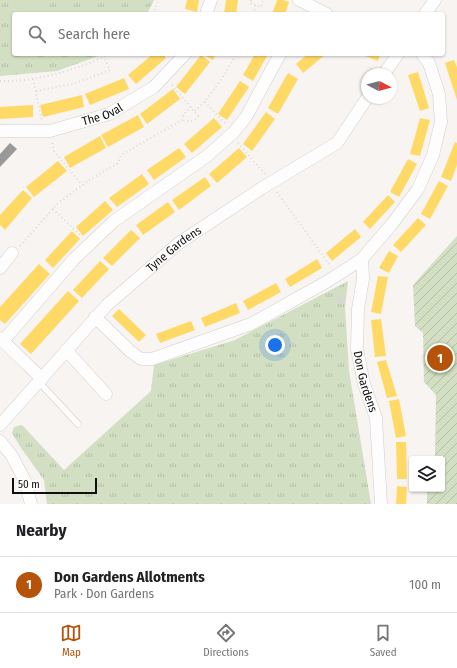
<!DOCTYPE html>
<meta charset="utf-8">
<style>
:root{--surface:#fff;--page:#f2f2f2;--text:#202124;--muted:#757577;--line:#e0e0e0;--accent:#b45309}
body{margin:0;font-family:"Fira Sans Condensed",sans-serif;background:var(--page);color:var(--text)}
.controls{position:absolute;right:12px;bottom:12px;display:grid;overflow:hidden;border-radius:4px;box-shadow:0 1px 3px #0004}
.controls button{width:36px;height:36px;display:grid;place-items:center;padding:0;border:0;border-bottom:1px solid var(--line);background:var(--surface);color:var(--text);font:20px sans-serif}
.compass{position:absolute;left:361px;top:68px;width:36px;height:36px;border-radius:50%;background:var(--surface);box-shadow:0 1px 3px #0004;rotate:97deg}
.scale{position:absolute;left:12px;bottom:10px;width:85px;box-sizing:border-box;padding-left:4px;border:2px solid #110f0e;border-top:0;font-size:11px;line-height:14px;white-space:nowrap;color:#110f0e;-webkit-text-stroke:3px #fff;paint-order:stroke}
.you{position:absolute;left:275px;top:345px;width:14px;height:14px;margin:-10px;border:3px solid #fff;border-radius:50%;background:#1a73e8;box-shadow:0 0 0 6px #1a73e833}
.badge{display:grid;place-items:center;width:26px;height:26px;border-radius:50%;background:var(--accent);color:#fff;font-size:13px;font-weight:700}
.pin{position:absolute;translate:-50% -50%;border:2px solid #fff;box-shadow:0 1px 4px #0006}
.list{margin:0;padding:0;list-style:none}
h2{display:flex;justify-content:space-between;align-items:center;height:52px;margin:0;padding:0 16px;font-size:17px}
h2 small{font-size:13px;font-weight:400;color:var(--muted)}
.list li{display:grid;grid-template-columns:26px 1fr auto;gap:12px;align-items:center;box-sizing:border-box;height:56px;padding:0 16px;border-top:1px solid var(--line)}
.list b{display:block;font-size:15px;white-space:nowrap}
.list p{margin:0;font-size:13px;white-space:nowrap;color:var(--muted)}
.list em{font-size:13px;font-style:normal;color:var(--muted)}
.icon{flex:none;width:22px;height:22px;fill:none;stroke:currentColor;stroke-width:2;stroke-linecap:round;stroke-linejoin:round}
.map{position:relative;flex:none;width:457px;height:504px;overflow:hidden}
.search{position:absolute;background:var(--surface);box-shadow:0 1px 3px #0004;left:12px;right:12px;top:12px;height:44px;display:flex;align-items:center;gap:10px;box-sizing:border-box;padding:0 14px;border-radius:4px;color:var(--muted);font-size:15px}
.sheet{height:108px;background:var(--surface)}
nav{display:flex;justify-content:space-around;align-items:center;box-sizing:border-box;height:56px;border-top:1px solid var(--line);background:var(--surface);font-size:11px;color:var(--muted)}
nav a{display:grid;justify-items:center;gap:2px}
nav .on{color:var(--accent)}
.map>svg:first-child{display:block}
.grass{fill:url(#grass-tufts)}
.garden{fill:url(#garden-furrows)}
.pitch{fill:#d2dfc2}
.homes{fill:#ffd966}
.industry{fill:#999}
.building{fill:#d9d7d5}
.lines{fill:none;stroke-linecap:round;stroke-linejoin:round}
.service-casing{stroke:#d1cecd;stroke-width:7}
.minor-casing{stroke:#d1cecd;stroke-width:13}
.path{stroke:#dcdada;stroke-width:2;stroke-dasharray:1 3;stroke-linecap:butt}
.service{stroke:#fefdfd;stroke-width:6}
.minor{stroke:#fefdfd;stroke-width:12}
.labels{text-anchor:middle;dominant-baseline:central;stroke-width:4;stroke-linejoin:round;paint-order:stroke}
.street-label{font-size:12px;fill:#110f0e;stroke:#fff}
</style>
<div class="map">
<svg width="457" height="504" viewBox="0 0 457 504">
<defs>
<pattern id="grass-tufts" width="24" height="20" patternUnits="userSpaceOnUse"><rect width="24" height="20" fill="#d2dfc2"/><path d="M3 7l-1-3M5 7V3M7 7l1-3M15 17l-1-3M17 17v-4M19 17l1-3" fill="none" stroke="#b3bea6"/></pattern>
<pattern id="garden-furrows" width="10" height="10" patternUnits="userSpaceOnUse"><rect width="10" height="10" fill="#d2dfc2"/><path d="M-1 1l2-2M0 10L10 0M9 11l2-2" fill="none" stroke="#b3bea6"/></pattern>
</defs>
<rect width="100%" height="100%" fill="#f7f4f2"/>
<g class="grass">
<polygon points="0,0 154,0 147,14 14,14 14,54 104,54 57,71 0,76"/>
<polygon points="348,281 345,307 349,371 371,504 47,504 44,480 21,448 12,433 14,427 22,425 64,470 151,391 154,365 235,340"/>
</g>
<polygon class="garden" points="457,236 457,504 427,504 427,491 430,489 442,489 442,459 435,459 436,395 424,382 423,333 415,326 413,285"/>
<polygon class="pitch" points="9,0 54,0 37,14 21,14"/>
<g class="homes">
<polygon points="187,0 199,0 197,12 185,9"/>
<polygon points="226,0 238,0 236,14 224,14"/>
<polygon points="277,0 283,0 289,2 285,14 272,14"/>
<polygon points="153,54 163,54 166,58 136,84 128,75"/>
<polygon points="202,54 216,54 213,60"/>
<polygon points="255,54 268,54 253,81 243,75"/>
<polygon points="308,54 326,54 303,73 296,64"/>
<polygon points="360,54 380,54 378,61"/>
<polygon points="201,55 210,62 185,94 176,87"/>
<polygon points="454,60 457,67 457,100 445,63"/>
<polygon points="418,72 429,108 420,111 408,75"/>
<polygon points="288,73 298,79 278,114 268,108"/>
<polygon points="124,78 129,89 90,105 85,94"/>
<polygon points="240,81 249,87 227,120 218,114"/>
<polygon points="173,89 180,99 147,124 140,114"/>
<polygon points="82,95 84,107 43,117 40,105"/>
<polygon points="33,105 33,117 0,119 0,107"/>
<polygon points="266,112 275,119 252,151 243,144"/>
<polygon points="138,115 144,127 108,147 101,135"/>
<polygon points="214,118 222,127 192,153 184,144"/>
<polygon points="420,118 430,120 420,156 410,154"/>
<polygon points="100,136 106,148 70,168 64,157"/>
<polygon points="455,142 457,143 457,165 451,181 441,177"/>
<polygon points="179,148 186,157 154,180 147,170"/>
<polygon points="239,148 247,157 217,183 209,174"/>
<polygon points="408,159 417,164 399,197 390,192"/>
<polygon points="58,161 67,171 34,197 26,187"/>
<polygon points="142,174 149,184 117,207 109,198"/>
<polygon points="205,177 211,186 179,210 172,200"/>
<polygon points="439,181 448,186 430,219 421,214"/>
<polygon points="23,190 32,198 5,230 0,225 0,215"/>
<polygon points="388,195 395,202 370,229 363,222"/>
<polygon points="105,201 113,210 83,236 76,227"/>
<polygon points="168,202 175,212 143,235 136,225"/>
<polygon points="418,218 426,225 401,252 393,245"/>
<polygon points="355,229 361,237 332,261 326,253"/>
<polygon points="131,230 140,238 112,266 103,258"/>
<polygon points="72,231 80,239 53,268 45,260"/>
<polygon points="389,251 398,256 389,273 379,268"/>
<polygon points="317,259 322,268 290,287 285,279"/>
<polygon points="100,261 109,269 82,298 73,290"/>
<polygon points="39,264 50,274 5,324 0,320 0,307"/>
<polygon points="378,276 388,277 381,314 371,312"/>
<polygon points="276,283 281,292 248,310 243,301"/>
<polygon points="68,291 79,301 31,354 20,344"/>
<polygon points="236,303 240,313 205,327 201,318"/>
<polygon points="119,309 146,335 139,342 112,316"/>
<polygon points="381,319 386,356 375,357 371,320"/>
<polygon points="191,321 195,330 160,343 156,334"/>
<polygon points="386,360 397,396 387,398 377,362"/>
<polygon points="399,399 406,436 396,438 389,401"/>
<polygon points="396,442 406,442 407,479 397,479"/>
<polygon points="397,486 407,487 406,504 396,504"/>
</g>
<polygon class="industry" points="10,143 17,149 0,167 0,154"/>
<polygon class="building" points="337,295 346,299 343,305 335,300 335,296"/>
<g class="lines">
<defs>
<polyline id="service" points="39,382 78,424"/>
<g id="minor">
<polyline points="299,0 327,14"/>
<polyline points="206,14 211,0"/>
<polyline points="425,14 435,0"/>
<polyline points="384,74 398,54"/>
<path id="s1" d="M 0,131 L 50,131 L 109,114 L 154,87 L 185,54"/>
<path id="s2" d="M 362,259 L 363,279 L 358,309 L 357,349 L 364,384 L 376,418 L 381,504"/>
<polyline points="0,268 12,253"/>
<polyline points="95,317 130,351 141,359 152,359 251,324 328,281 362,259 392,224 418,189 433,155 441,122 439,94 429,63 422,54"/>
<polyline points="0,338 42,379"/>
<polyline points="3,341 74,259 114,221 207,156 234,132 246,117 280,54"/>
<polyline points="66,350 106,394"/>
<path id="s3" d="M 0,425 L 107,305 L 179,243 L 262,188 L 337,143 L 367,98"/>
<polyline points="0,441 12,456 25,481 31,504"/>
</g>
</defs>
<use href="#service" class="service-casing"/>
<use href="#minor" class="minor-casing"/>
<g class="path">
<polyline points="251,0 250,3 261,7 263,0"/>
<polyline points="153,14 159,0"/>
<polyline points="253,14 256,5"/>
<polyline points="33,79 42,121"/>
<path d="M 0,81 C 35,82 78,70 109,54"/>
<path d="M 172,85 L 198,116 C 193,122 190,122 182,120"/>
<polyline points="36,91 73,84 110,70 104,57"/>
<polyline points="205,102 226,124"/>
<path d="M 195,111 C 212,95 225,75 236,54"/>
<polyline points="52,143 54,151 82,185"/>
<polyline points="238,143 265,174"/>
<polyline points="277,192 331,267"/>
<polyline points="53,209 81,236"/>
<polyline points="20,246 58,203 91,179 118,163 121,155 182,120 184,114 191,107"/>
</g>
<use href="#service" class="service"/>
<use href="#minor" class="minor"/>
</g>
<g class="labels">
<g class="street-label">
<text stroke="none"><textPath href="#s1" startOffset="105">The Oval</textPath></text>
<text stroke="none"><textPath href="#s3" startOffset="248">Tyne Gardens</textPath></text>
<text stroke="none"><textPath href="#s2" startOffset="124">Don Gardens</textPath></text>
</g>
</g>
</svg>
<div class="controls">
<button><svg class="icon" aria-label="layers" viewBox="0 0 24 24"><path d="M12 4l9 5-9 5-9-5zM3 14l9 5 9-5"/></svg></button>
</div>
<svg class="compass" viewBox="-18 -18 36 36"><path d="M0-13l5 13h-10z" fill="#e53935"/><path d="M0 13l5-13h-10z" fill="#757577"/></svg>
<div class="scale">50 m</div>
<div class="you"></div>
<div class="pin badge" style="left:440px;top:358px">1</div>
<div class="search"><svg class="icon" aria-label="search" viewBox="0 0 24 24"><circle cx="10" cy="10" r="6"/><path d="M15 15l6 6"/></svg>Search here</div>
</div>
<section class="sheet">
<h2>Nearby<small></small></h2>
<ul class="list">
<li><span class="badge">1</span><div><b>Don Gardens Allotments</b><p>Park · Don Gardens</p></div><em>100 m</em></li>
</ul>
</section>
<nav>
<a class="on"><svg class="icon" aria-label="map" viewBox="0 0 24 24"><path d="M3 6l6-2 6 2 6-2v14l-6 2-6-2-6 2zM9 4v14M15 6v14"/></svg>Map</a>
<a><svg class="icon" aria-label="directions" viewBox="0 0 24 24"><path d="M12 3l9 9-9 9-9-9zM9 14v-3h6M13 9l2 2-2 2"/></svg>Directions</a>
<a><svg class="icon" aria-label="saved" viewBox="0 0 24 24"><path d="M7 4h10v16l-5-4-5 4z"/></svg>Saved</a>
</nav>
